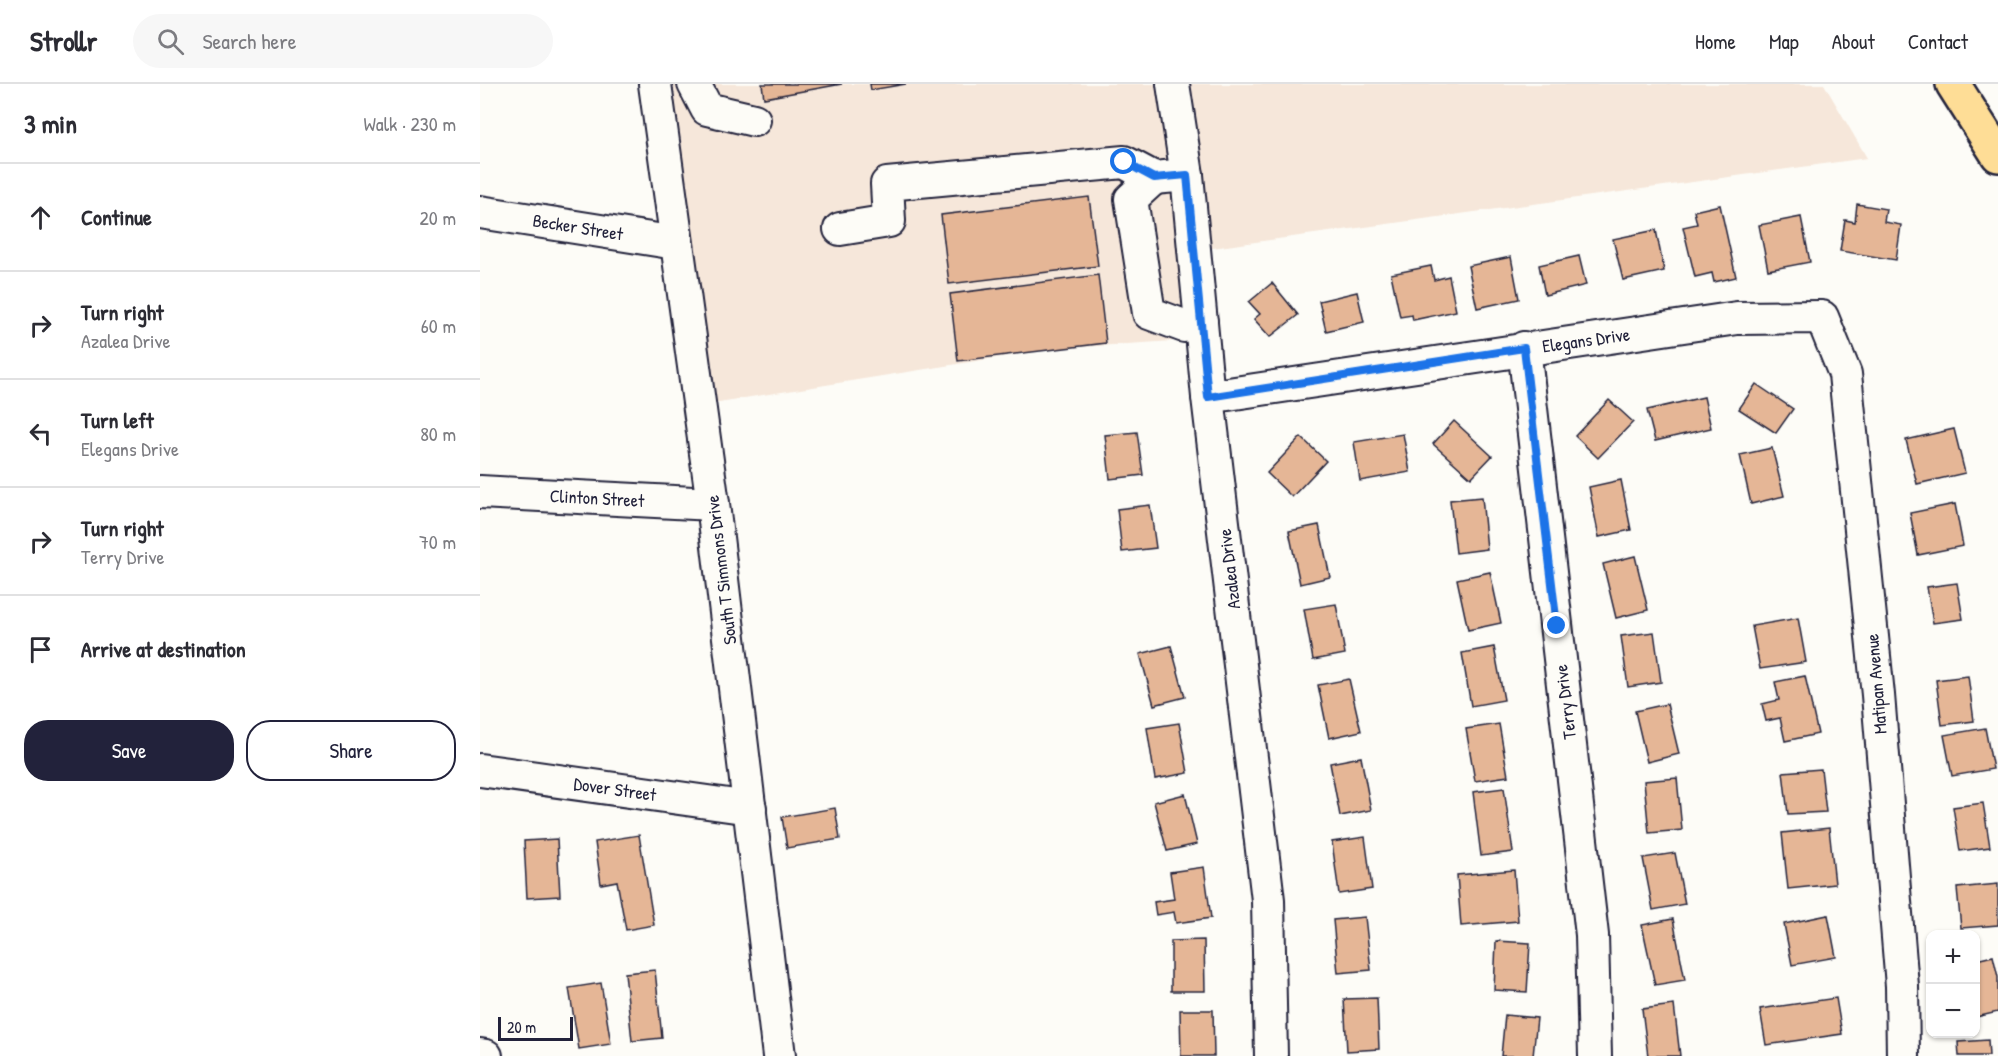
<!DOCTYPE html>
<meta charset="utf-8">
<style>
:root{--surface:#fff;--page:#f7f7f7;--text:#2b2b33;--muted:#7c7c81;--line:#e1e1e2;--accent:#22223b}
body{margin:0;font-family:"Patrick Hand",sans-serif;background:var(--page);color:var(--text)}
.controls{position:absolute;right:18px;bottom:18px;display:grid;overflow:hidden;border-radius:12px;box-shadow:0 2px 4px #0004}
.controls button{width:54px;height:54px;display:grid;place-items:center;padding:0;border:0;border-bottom:2px solid var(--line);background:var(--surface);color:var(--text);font:30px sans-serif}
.scale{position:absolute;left:18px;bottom:15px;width:75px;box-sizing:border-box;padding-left:6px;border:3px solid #22223b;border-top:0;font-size:16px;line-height:21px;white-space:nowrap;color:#22223b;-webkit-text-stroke:4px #fdfcf7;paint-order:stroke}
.stop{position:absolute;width:18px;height:18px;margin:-14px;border:4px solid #1a73e8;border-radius:50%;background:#fff}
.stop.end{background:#1a73e8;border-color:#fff;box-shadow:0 2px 6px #0008}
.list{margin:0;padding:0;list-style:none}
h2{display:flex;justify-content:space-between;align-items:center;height:78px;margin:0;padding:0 24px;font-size:26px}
h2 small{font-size:20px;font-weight:400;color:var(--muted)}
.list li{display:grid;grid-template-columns:39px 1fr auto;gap:18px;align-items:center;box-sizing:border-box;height:108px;padding:0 24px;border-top:2px solid var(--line)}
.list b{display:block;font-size:22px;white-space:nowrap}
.list p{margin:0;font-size:20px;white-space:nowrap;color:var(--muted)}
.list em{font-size:20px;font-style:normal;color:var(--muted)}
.actions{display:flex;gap:12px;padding:18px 24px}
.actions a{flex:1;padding:14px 0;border:2px solid var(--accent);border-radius:24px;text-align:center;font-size:21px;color:var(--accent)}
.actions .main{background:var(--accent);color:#fff}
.icon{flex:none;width:33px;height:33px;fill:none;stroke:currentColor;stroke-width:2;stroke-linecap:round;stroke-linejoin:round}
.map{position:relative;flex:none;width:1518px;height:972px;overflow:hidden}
header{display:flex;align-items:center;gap:36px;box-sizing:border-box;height:84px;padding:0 30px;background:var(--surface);border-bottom:2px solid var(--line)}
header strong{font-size:28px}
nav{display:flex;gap:33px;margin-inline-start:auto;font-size:21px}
.search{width:420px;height:54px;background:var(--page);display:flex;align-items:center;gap:15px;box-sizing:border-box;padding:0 21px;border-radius:33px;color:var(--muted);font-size:22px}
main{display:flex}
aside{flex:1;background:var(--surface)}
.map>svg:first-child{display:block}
.built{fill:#f6e7da}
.building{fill:#e5b696;stroke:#22223b;stroke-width:1.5}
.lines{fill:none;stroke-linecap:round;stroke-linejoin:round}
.minor-casing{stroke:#22223b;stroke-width:36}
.highway-casing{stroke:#22223b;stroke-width:38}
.minor{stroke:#fdfcf7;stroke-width:32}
.highway{stroke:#fedd96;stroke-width:33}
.route{stroke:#1a73e8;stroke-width:8}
.labels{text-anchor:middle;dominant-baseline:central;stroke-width:5;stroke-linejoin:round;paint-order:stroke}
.street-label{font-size:18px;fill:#22223b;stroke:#fdfcf7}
</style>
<header>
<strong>Strollr</strong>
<div class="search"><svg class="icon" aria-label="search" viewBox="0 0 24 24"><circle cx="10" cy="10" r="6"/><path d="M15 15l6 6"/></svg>Search here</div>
<nav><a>Home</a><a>Map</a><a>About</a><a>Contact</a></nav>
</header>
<main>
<aside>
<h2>3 min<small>Walk · 230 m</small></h2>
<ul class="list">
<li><svg class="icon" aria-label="ahead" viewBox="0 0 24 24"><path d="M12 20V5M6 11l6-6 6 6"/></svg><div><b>Continue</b></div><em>20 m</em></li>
<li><svg class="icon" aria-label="right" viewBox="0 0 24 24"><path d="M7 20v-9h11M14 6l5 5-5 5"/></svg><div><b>Turn right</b><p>Azalea Drive</p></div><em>60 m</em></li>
<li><svg class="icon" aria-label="left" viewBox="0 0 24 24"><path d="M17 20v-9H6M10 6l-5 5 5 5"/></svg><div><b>Turn left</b><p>Elegans Drive</p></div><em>80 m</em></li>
<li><svg class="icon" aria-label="right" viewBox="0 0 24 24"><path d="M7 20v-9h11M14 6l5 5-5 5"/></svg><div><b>Turn right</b><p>Terry Drive</p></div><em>70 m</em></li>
<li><svg class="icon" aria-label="arrive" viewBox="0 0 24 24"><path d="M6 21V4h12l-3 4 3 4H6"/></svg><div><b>Arrive at destination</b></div></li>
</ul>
<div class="actions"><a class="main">Save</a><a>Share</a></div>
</aside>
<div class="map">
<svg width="1518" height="972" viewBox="0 0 1518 972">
<rect width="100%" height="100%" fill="#fdfcf7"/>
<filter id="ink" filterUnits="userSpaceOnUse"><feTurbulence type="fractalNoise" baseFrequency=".0167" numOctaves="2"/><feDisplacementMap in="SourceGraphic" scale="12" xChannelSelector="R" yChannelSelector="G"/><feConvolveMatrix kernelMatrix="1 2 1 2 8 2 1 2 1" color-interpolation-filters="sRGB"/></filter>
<g filter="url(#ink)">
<polygon class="built" points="175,0 1344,0 1387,74 718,166 724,255 571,265 239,318 219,319"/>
<g class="building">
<polygon points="282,0 362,0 284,14"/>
<polygon points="390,0 426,0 391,6"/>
<polygon points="609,113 618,182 469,200 461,131"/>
<polygon points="1377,120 1406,125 1404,138 1421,141 1416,176 1360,167 1365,136 1375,138"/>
<polygon points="1240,121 1256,193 1234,198 1232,189 1215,193 1203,143 1217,140 1214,127"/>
<polygon points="1321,133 1330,178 1288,186 1279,141"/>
<polygon points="1176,146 1184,187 1143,196 1133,155"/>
<polygon points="1099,172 1106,201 1065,211 1059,181"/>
<polygon points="1031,173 1039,215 997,224 988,182"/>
<polygon points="951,182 954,196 969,192 976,227 933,236 932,231 920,233 911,190"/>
<polygon points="618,191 626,259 478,277 470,210"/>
<polygon points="792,199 818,231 790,253 774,235 780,230 769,218"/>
<polygon points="877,208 884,238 846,247 839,217"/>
<polygon points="1276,300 1313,325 1296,349 1259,325"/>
<polygon points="1224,313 1231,344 1175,357 1167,326"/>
<polygon points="1129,316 1153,338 1118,374 1095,352"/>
<polygon points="974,337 1012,372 991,394 953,360"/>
<polygon points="1474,345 1485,389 1437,400 1426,356"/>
<polygon points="657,348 663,391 630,395 625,351"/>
<polygon points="923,350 930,388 880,397 874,358"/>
<polygon points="821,353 846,377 812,413 787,389"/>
<polygon points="1292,364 1304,412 1271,420 1260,371"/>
<polygon points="1141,396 1151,446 1119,453 1109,403"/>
<polygon points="1002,413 1007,465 976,469 970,416"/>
<polygon points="1475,420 1483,462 1438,471 1430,429"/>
<polygon points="670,421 676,464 642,468 637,425"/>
<polygon points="839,441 850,493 820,500 809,447"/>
<polygon points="1155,472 1168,526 1136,534 1123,480"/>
<polygon points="1010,488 1021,539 988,546 977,495"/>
<polygon points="1477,499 1483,535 1453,539 1447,503"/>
<polygon points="856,520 865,570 833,576 824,525"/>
<polygon points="1318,534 1326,578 1280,585 1272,542"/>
<polygon points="1174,548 1181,598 1148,603 1141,552"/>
<polygon points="691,562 705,613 674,621 660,570"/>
<polygon points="1014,563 1024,616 991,622 982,569"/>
<polygon points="1325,592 1338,650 1305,657 1300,634 1286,637 1282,620 1299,616 1295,598"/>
<polygon points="1488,592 1494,637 1462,641 1456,596"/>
<polygon points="869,595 881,647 849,654 838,601"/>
<polygon points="1187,620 1199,670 1167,678 1155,627"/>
<polygon points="699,639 708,689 675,695 667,644"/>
<polygon points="1019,640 1028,692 995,697 986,645"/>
<polygon points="1505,644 1513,685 1472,692 1464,651"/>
<polygon points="881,673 891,726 860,732 850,679"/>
<polygon points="1341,685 1346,728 1308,730 1303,688"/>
<polygon points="1197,694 1202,746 1169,749 1164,697"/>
<polygon points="1024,704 1033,768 1001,772 993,708"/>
<polygon points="705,710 717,760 687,767 674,718"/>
<polygon points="1503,719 1510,763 1480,767 1473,723"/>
<polygon points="355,724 360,755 307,764 302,733"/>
<polygon points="1349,744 1355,800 1308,805 1302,749"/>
<polygon points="159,751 174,841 146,846 137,797 121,800 115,758"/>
<polygon points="885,753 892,805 859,810 852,758"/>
<polygon points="77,755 80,812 47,814 44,757"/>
<polygon points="1195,769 1205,820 1173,826 1163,774"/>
<polygon points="724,783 731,834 696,839 694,828 676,831 674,818 694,815 690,788"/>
<polygon points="1034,786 1038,837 981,842 977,791"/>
<polygon points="1518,800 1518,841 1481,844 1477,804"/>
<polygon points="1348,831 1356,873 1312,881 1304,840"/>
<polygon points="885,833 891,886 858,889 853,836"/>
<polygon points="1193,835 1205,896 1175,901 1162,841"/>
<polygon points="724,856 725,907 691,907 691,857"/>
<polygon points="1016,857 1050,859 1047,908 1014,906"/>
<polygon points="1513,872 1518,893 1518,928 1496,933 1496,876"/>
<polygon points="175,886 182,954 152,957 145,889"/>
<polygon points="121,899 131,960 99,965 89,904"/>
<polygon points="897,914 899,965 867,967 864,915"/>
<polygon points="1356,914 1362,950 1286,961 1280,925"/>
<polygon points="1194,921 1200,972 1168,972 1162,925"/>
<polygon points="700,926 733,926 734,972 701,972"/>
<polygon points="1025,931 1057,934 1053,972 1021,972"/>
<polygon points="1508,956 1509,972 1479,972 1478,958"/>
</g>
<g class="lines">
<defs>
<g id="minor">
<polyline points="175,0 233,420 299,972"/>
<polyline points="214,0 227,25 274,36"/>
<polyline points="693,0 707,91 728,313 788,816 791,972"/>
<polyline points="674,94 651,115 669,229 704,242 721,238"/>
<polyline points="0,128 196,159"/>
<polyline points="360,145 409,137 407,100 644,78 674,94 707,91"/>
<polyline points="1044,264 1112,851 1115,972"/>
<polyline points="728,313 1257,234 1342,233 1365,290 1398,611 1422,902 1423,972"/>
<polyline points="0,408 233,420"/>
<polyline points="0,686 270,724"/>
<polyline points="0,971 6,972"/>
</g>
<polyline id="highway" points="1473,0 1518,71"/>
</defs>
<use href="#minor" class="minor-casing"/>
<use href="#highway" class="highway-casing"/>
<use href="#minor" class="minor"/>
<use href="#highway" class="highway"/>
</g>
</g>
<g class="lines" filter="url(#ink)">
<polyline class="route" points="644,78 674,94 707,91 728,313 1044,264 1077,542"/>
</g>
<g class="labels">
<g class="street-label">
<text transform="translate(98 143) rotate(9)">Becker Street</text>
<text transform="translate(1106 256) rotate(-8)">Elegans Drive</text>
<text transform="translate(117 414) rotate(3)">Clinton Street</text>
<text transform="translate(749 485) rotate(-97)">Azalea Drive</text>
<text transform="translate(241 486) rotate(-97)">South T Simmons Drive</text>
<text transform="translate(1396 600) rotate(-95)">Matipan Avenue</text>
<text transform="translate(1085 618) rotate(-97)">Terry Drive</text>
<text transform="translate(135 705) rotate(8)">Dover Street</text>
</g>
</g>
</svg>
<div class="controls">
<button>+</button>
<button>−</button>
</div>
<div class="scale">20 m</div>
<div class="stop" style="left:644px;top:78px"></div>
<div class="stop end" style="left:1077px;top:542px"></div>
</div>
</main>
